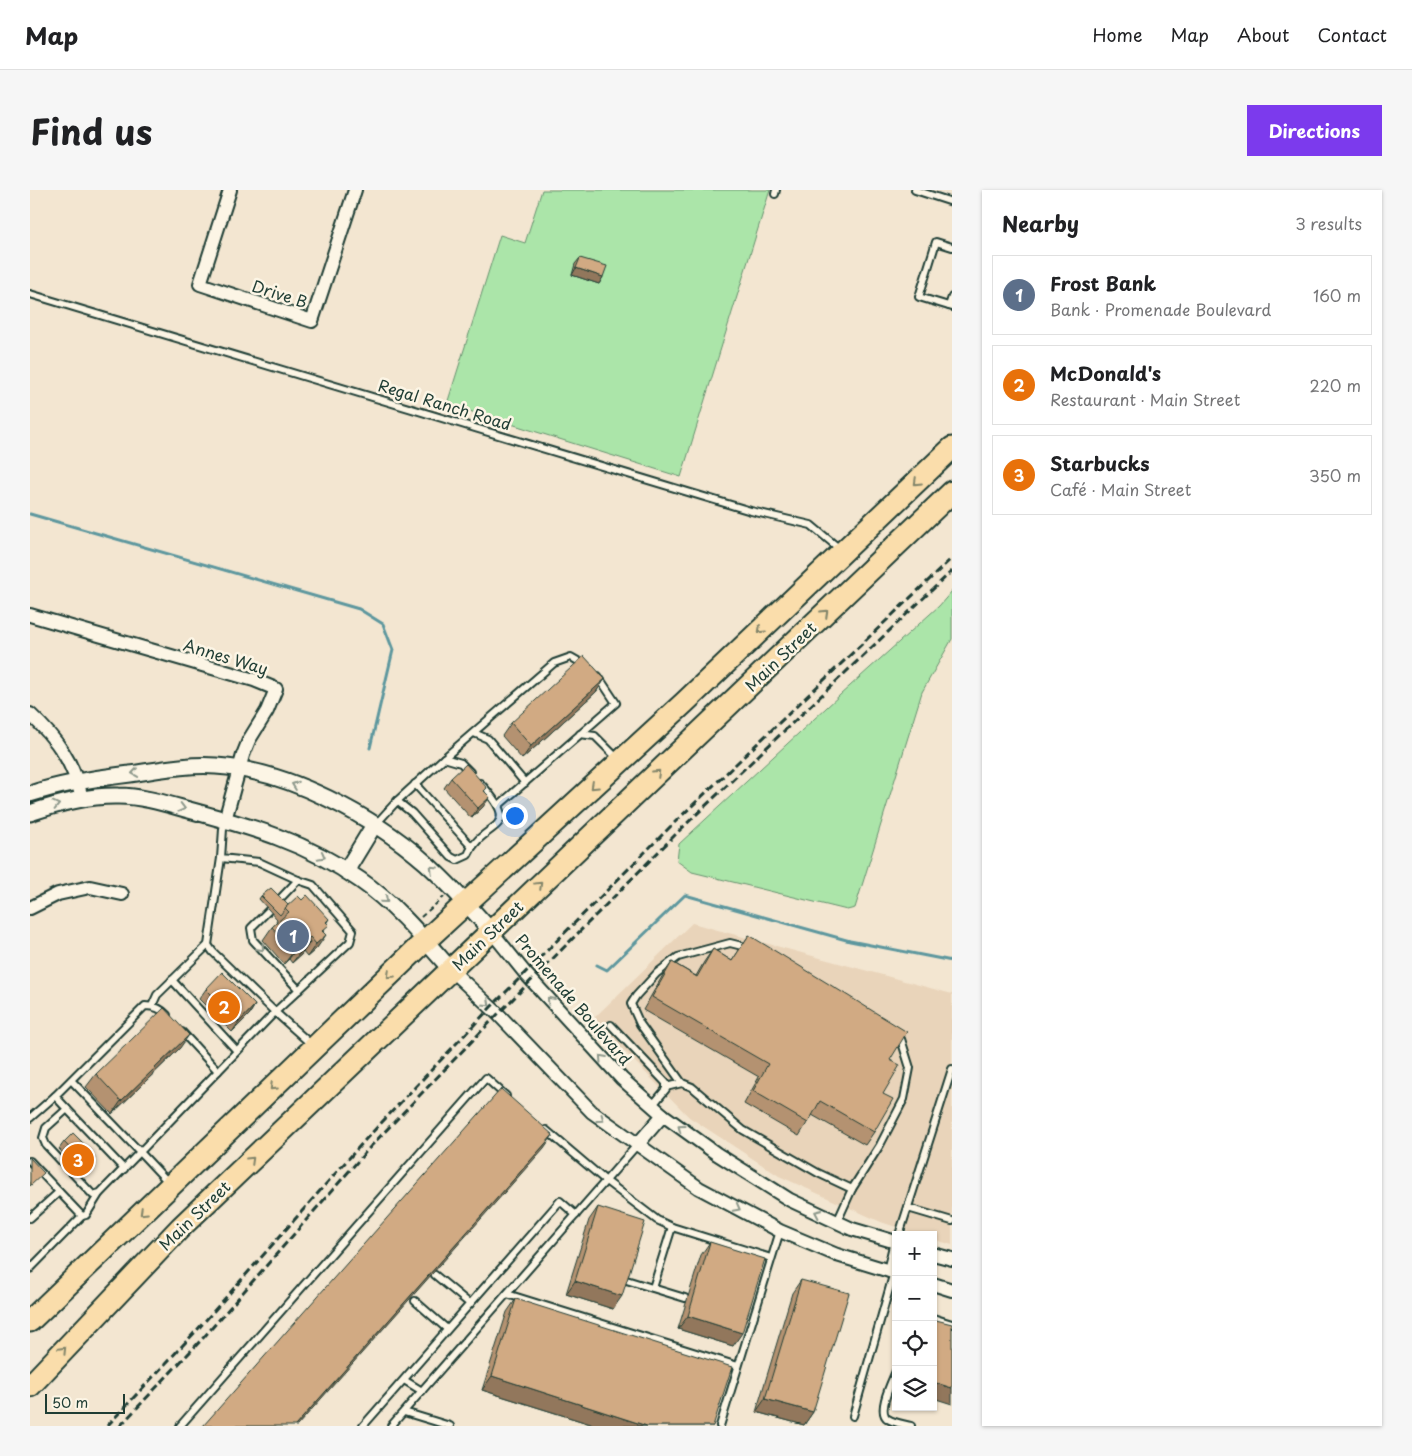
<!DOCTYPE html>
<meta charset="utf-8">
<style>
:root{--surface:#fff;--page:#f6f6f6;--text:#202124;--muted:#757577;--line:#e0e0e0;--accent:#7c3aed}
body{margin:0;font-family:"Playpen Sans",sans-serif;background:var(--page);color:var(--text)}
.controls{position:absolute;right:15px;bottom:15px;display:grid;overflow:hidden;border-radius:0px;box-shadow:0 1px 4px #0004}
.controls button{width:45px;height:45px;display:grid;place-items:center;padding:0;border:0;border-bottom:1px solid var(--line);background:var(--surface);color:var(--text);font:25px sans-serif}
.scale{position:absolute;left:15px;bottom:12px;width:80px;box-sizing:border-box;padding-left:5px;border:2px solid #1f3d34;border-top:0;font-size:14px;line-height:18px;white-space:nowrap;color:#1f3d34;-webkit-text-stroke:4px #fcf5e5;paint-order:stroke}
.you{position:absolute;left:484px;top:625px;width:18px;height:18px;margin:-12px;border:4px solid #fff;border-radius:50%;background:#1a73e8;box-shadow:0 0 0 8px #1a73e833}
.badge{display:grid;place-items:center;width:32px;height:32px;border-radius:50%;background:var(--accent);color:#fff;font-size:16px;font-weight:700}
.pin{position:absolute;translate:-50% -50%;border:2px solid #fff;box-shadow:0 1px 5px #0006}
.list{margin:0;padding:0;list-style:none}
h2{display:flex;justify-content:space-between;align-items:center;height:65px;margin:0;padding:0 20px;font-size:21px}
h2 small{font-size:16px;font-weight:400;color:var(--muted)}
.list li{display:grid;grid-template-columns:32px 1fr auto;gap:15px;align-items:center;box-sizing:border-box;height:80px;margin:0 10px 10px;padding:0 10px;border:1px solid var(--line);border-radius:0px}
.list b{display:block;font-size:19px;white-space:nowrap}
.list p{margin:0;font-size:16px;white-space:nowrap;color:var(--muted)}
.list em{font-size:16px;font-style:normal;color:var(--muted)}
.icon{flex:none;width:28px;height:28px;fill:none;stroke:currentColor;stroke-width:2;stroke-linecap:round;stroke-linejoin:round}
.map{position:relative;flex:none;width:922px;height:1236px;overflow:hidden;border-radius:0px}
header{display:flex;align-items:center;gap:30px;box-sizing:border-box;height:70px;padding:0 25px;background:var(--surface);border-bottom:1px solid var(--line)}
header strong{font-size:24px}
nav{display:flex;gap:28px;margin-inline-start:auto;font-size:18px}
.intro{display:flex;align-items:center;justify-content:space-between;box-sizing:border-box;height:120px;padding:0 30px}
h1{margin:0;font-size:35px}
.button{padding:12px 22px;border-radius:0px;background:var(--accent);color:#fff;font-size:18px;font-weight:700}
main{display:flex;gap:30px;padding:0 30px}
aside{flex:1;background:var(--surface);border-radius:0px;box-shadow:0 1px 4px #0004}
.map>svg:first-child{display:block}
.built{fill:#e9d4ba}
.green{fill:#abe5a9;stroke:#65916e}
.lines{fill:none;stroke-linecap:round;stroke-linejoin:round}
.stream{stroke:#5d979e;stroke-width:3}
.service-casing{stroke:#1f3d34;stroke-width:10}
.minor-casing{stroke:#1f3d34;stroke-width:16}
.tertiary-casing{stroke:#1f3d34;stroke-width:19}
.trunk-casing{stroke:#1f3d34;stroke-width:25}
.path{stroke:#1f3d34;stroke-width:2;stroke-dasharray:5 4;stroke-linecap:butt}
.service{stroke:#fcf5e5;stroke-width:6}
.minor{stroke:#fcf5e5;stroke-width:12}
.tertiary{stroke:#fcf5e5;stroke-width:15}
.trunk{stroke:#faddab;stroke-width:21}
.rail{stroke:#1f3d34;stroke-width:3;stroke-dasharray:8 4;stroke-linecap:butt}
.wall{fill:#b49271;stroke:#1f3d34}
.shaded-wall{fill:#92775c;stroke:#1f3d34}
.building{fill:#d1aa83;stroke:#1f3d34}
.oneway{stroke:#82856a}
.oneway2{stroke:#8e998c}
.labels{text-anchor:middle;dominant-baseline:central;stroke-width:5;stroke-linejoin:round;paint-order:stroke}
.street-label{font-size:16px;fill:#1f3d34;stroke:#fcf5e5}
</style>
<header>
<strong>Map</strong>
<nav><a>Home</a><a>Map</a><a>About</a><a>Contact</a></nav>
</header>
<div class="intro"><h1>Find us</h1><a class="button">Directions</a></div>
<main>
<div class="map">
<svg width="922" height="1236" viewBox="0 0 922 1236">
<rect width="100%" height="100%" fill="#f3e6d1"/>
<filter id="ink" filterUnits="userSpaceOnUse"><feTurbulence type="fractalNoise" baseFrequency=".02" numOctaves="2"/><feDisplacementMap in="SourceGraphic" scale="10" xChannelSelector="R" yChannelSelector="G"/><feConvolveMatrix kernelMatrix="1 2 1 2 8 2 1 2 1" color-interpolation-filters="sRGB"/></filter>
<g filter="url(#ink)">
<polygon class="built" points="662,733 922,804 922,1055 903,1049 903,1045 890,1045 851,1032 749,986 659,927 563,829"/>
<g class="green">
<polygon points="512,0 740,0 651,287 417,214 470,45 495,53"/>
<polygon points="922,401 922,449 892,502 825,718 817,720 662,682 647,671 649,654 810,505 909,416"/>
</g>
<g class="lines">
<g class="stream">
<polyline points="0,324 329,419 353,434 363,460 340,558"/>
<polyline points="567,775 577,780 655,705 820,751 922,771"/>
</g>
<defs>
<g id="service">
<polyline points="885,0 922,12"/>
<polyline points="745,4 746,0"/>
<polyline points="922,57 906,52 889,107 922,117"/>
<polyline points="0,104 721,321 781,335 811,360"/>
<polyline points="919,116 922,107"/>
<polyline points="444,543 458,549 495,593"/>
<polyline points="550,544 565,546 589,570"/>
<polyline points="414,568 431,573 440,582"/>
<polyline points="385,594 441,656"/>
<path d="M 367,611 L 382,623 L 421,667 L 427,670 L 438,665 C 452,630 497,643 450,593"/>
<polyline points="468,616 586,513 568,486"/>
<polyline points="195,631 193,639 191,668 229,672 268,690 283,695 323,741 320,752 245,822 282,855"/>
<polyline points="346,634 367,611 414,568 524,473 541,467 555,475"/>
<polyline points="248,711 268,690"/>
<polyline points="239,720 221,738 223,750 269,800"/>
<polyline points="142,790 207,861"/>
<polyline points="122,816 127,805 178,755 191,668"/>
<polyline points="581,835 636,893 636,899 622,916"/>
<polyline points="152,842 188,881"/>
<path d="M 41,890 L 110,962 L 70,1003 L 63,1005 L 16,955 L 13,948 L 16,938 L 37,919 L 25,906 L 115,816 C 124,816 131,818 137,825"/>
<polyline points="652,893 610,834 601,814 606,806 627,783 648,767 700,753 720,758"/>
<polyline points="636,897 652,893 662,897 713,940 788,983 822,999"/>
<polyline points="37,919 94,979"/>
<polyline points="0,928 25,906"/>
<polyline points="516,940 576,991 627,1030 642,1037 741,1068"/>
<polyline points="0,971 52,1026 56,1025 69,1004"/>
<polyline points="139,993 110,962 245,822 183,762 178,755"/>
<polyline points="878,1018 922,1031"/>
<polyline points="0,1028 29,1002"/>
<polyline points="807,1032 822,999 850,955 874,909 880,878 871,849 865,846"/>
<polyline points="869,1045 922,879"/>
<polyline points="0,1079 52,1026"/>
<polyline points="405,1085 440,1114"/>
<polyline points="593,1089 655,1108"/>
<polyline points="623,1098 642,1037"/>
<polyline points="477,1104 708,1176"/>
<polyline points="385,1111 417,1139"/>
<polyline points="903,1128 922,1134"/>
<path d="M 866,1181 C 862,1191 846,1222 858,1229 C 864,1233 874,1234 881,1236"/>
<polyline points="374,1190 392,1201"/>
<polyline points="374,1222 420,1236"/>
<polyline points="823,1226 864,1082"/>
<polyline points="150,1236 456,888 476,906"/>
<polyline points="333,1236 530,1011 546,1025"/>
<polyline points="361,1236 607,955"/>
<polyline points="690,1236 750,1041"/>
</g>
<g id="minor">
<polyline points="200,0 170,94 282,131 325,0"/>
<polyline points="0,425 224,490 246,499 237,521 219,550 213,565 195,630"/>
<path d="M 0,524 C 27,549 44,573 52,609"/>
<polyline points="0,718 28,704 60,697 92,704"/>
<polyline points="461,741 495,783 592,889 633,925 687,964 760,1010 822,1039 866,1052"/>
<polyline points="421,780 468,824 562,922 669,998 750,1041 807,1065 866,1083"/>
<polyline points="607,955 633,925"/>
<polyline points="903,1064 922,1069"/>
<polyline points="860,1081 866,1056"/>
<polyline points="903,1094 922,1100"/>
</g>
<g id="tertiary">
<path d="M 0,604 C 33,593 66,588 100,584 C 128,580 157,574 186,576 C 257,580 343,626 396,673 C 419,694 440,717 461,741"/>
<path d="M 0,623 C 29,613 59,605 89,606 C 112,606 137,614 159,620 C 222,637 276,652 330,690 C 365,714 393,748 421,780"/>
<polyline points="316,681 344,635"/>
</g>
<g id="trunk">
<polyline points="0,1131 395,751 654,513 922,258"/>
<polyline points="0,1196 151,1037 922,302"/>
</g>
</defs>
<use href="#service" class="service-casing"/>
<use href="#minor" class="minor-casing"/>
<use href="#tertiary" class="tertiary-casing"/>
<use href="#trunk" class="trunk-casing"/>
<polyline class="path" points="391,727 414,707"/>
<use href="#service" class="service"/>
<use href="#minor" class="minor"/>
<use href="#tertiary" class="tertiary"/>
<use href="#trunk" class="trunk"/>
<g class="rail">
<polyline points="77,1236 167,1140 335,950 461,817 643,634 922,368"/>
<polyline points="90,1236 174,1147 341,956 468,824 649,641 922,381"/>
</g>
</g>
<g class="wall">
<polygon points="550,68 573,87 569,94 542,85 545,74"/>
<polygon points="575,489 566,502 492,569 472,546 481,533"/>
<polygon points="421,588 455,601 453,617 441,628 414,598"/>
<polygon points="231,706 258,715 272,710 299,729 297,732 293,743 287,758 277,767 273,762 262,773 259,769 254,774 233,750 242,737 247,732 246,731 247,729 229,709"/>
<polygon points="719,745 860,870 844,942 835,955 782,925 769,946 714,914 729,887 613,820 633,785 642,772 666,786 674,772 683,759 702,771"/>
<polygon points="176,799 225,815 219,825 202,842 169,809"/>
<polygon points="150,858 82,924 56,897 66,884"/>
<polygon points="34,952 57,959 65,968 61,975 52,982 48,978 46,980 42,976 43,974 29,959"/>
<polygon points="568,1017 583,1119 536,1104 559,1030"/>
<polygon points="680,1052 703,1156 648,1139 671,1065"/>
<polygon points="771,1090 783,1222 774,1235 726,1222 762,1103"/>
<polygon points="486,1109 683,1236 567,1236 452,1200 477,1122"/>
</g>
<g class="shaded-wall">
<polygon points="546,78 573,87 569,94 542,85"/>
<polygon points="575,489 566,502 492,569 501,556"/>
<polygon points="460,607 453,617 441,628 448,618"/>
<polygon points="296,745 287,758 277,767 286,754"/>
<polygon points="280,752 271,765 262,773 272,760"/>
<polygon points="268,756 259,769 254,774 264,761"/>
<polygon points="225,815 219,825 202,842 209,832"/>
<polygon points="159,845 150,858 82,924 91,911"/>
<polygon points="523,945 514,958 267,1236 265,1236"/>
<polygon points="65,968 61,975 52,982 57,976"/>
<polygon points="545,1091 592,1106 583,1119 536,1104"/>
<polygon points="658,1126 712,1143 703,1156 648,1139"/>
<polygon points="462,1186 617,1236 567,1236 452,1200"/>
<polygon points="903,1192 922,1198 922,1214 903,1208"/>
<polygon points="735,1209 783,1222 774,1235 726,1222"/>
</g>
<g class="building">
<polygon points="550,68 577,76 573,87 546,78"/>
<polygon points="554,466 575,489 501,556 481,533"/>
<polygon points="436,574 457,598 454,601 460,607 448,618 421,588"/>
<polygon points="241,698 258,715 250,725 231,706"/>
<polygon points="277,705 299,729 296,732 299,735 292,741 296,745 286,754 280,747 278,749 280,752 272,760 268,756 264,761 242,737 259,722 255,718 268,706 272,710"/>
<polygon points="719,745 877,842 860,870 870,875 853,904 863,909 844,942 790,911 778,933 723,901 738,874 622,807 642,772 667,787 683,759 702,771"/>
<polygon points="192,782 225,815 209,832 176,799"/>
<polygon points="134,818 159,845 91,911 66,884"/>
<polygon points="471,899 523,945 265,1236 173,1236"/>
<polygon points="43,943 58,958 57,959 65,968 57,976 53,972 50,973 46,969 48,967 34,952"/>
<polygon points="0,968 14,983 0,996"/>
<polygon points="568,1017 615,1032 592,1106 545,1091"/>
<polygon points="680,1052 735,1069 712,1143 658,1126"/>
<polygon points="771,1090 819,1103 783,1222 735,1209"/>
<polygon points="486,1109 702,1177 683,1236 617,1236 462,1186"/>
<polygon points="906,1130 922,1134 922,1198 903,1192 903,1140"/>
</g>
<defs><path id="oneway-chevron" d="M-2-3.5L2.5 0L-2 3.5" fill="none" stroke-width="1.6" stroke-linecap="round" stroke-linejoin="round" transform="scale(1.25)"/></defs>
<g class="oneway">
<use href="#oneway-chevron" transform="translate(887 292) rotate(136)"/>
<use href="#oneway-chevron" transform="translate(795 423) rotate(-44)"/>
<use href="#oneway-chevron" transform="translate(731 440) rotate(137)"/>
<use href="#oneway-chevron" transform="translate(627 583) rotate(-44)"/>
<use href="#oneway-chevron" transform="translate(564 596) rotate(137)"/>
<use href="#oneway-chevron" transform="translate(509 695) rotate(-44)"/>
<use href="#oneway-chevron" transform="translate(360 785) rotate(136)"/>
<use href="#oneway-chevron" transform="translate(243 897) rotate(136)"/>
<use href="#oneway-chevron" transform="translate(221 970) rotate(-44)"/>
<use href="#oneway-chevron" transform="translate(113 1022) rotate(136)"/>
<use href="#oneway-chevron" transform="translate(33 1160) rotate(-46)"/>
</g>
<g class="oneway2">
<use href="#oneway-chevron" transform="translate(105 583) rotate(172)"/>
<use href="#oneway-chevron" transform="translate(265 595) rotate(-160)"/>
<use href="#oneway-chevron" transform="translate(26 615) rotate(-13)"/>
<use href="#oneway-chevron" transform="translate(152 618) rotate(15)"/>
<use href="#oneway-chevron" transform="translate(292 666) rotate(28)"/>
<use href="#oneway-chevron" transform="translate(403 679) rotate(-136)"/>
<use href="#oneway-chevron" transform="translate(355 710) rotate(41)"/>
<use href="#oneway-chevron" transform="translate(231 758) rotate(48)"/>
<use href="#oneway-chevron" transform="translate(520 810) rotate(-132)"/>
<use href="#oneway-chevron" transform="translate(457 813) rotate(43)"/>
<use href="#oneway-chevron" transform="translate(572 868) rotate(-132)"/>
<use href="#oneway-chevron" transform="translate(571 929) rotate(36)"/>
<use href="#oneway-chevron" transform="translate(651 938) rotate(-144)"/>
<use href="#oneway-chevron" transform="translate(707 1018) rotate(28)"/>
<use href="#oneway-chevron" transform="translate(788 1023) rotate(-155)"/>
</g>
</g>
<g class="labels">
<g class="street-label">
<text transform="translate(250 103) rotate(18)">Drive B</text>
<text transform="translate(415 214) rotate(17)">Regal Ranch Road</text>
<text transform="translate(196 466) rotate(17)">Annes Way</text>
<text transform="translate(750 466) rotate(-44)">Main Street</text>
<text transform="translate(457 745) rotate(-44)">Main Street</text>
<text transform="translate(544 809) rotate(49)">Promenade Boulevard</text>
<text transform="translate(164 1025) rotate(-44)">Main Street</text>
</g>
</g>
</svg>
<div class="controls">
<button>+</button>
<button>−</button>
<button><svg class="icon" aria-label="locate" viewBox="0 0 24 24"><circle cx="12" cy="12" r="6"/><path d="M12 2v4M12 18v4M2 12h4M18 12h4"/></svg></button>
<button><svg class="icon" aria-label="layers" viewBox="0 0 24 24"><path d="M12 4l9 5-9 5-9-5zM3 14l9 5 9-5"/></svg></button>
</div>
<div class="scale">50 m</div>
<div class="you"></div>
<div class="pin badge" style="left:263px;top:746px;background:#5c6f8a">1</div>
<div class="pin badge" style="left:194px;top:817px;background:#e8710a">2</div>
<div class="pin badge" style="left:48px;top:970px;background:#e8710a">3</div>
</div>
<aside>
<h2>Nearby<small>3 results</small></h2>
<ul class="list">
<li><span class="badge" style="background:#5c6f8a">1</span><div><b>Frost Bank</b><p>Bank · Promenade Boulevard</p></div><em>160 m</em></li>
<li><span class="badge" style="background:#e8710a">2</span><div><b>McDonald's</b><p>Restaurant · Main Street</p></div><em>220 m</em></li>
<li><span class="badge" style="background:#e8710a">3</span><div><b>Starbucks</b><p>Café · Main Street</p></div><em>350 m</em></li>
</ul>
</aside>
</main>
